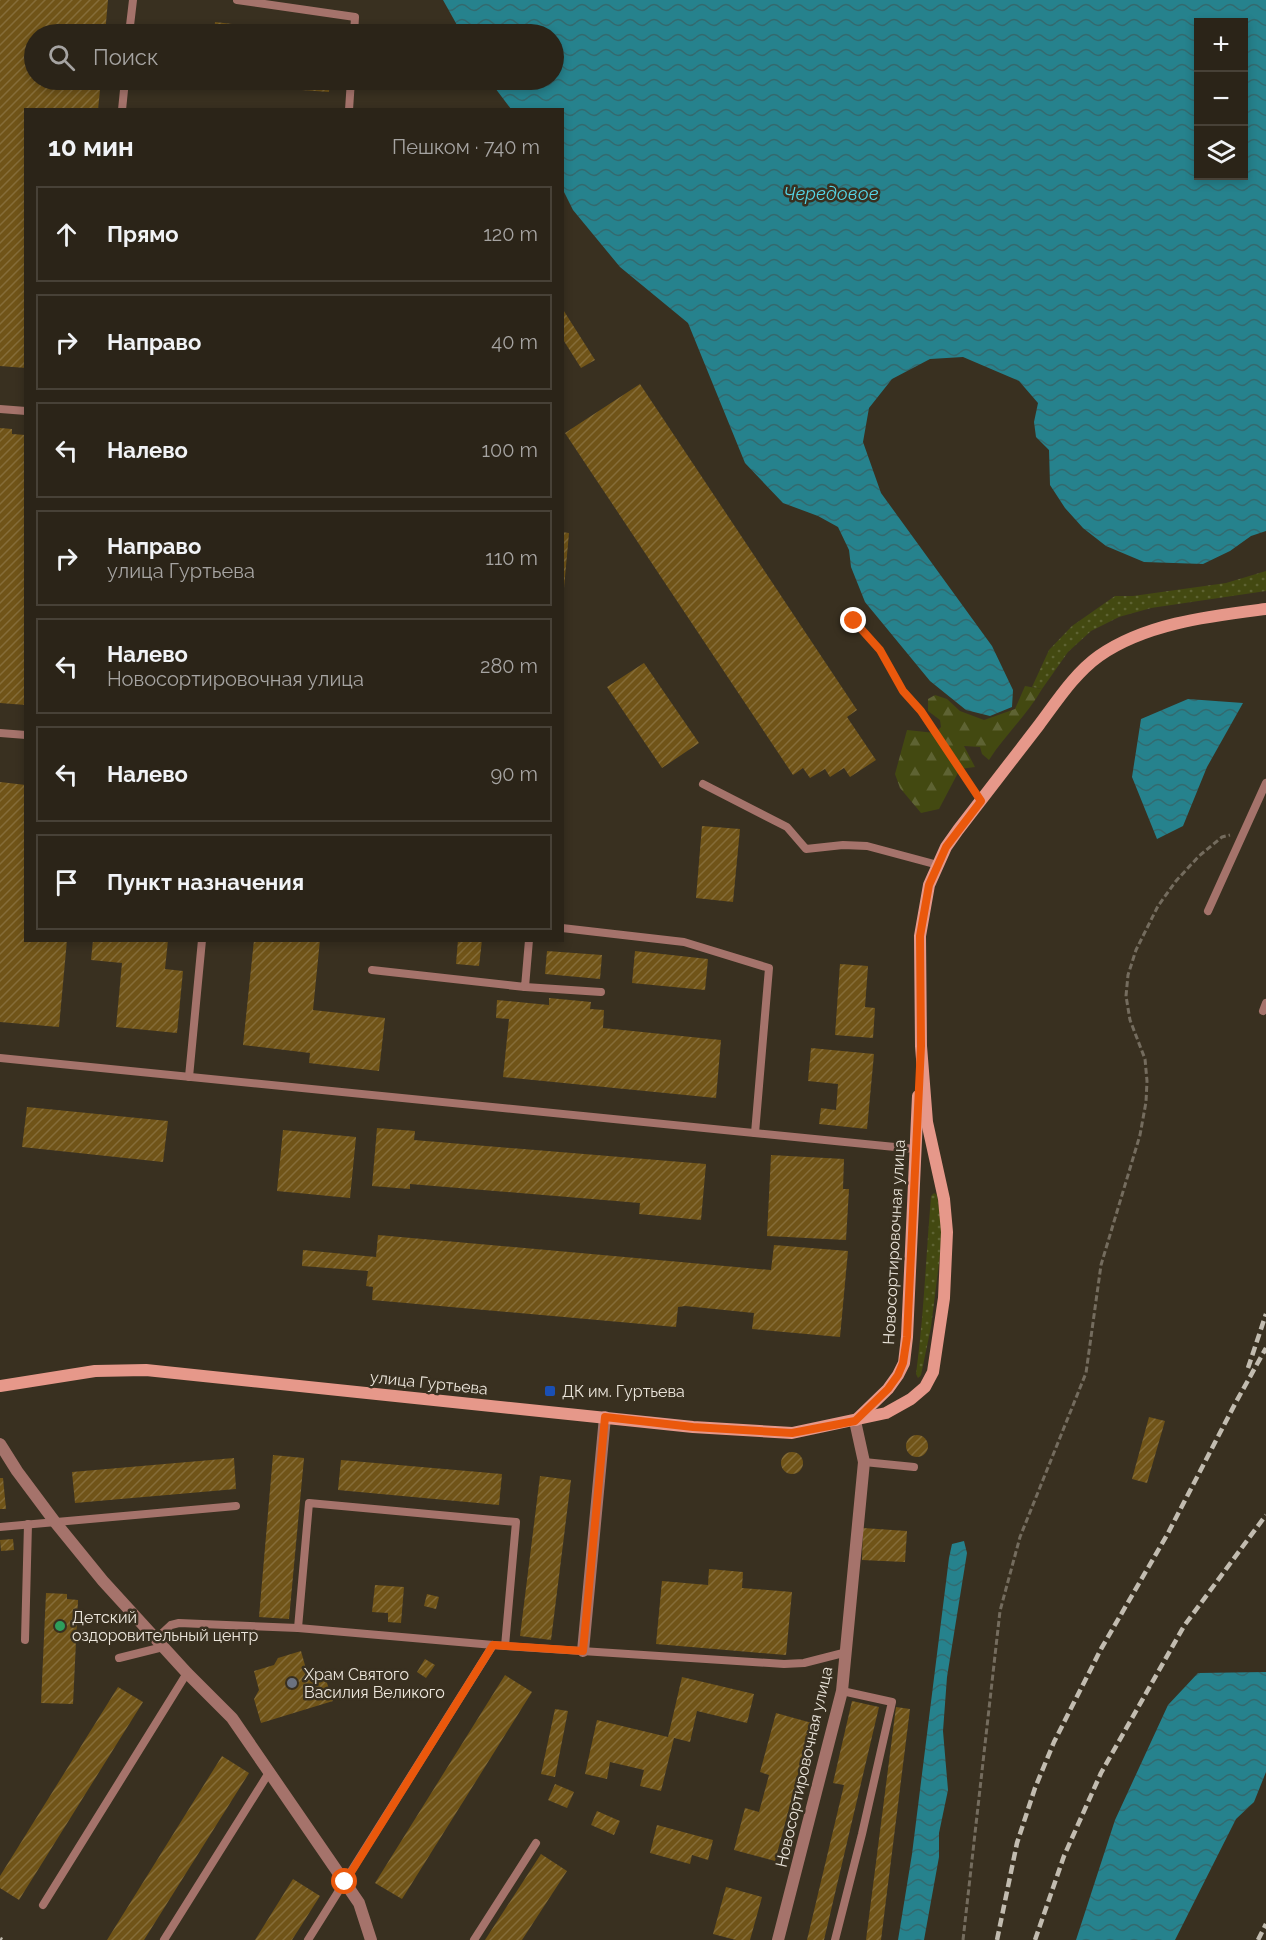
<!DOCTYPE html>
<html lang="ru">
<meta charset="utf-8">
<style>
:root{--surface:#2b2418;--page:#373025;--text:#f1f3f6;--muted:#a6a4a2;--line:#474137}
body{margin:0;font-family:Raleway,sans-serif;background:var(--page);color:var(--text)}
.controls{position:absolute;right:18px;top:18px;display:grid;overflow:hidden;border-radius:0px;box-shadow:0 3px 9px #0003}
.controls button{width:54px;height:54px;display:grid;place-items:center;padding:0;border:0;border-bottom:2px solid var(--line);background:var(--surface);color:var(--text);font:30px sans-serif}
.stop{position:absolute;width:18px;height:18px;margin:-14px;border:4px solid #ea580c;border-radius:50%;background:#fff}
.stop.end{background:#ea580c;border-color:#fff;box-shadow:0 2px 6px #0008}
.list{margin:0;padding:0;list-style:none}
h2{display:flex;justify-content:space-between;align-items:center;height:78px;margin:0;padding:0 24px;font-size:26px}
h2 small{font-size:20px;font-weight:400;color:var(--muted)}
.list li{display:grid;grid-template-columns:39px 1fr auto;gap:18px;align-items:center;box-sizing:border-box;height:96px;margin:0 12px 12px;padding:0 12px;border:2px solid var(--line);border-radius:0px}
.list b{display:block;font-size:22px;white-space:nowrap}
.list p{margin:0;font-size:20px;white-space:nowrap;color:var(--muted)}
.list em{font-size:20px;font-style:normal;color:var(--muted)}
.icon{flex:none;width:33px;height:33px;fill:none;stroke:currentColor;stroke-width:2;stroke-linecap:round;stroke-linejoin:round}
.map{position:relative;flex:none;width:1266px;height:1940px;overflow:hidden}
.search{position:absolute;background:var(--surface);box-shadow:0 3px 9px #0003;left:24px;top:24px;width:540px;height:66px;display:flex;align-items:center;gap:15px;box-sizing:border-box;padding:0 21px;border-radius:33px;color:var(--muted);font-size:22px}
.panel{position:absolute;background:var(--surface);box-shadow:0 3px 9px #0003;left:24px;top:108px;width:540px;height:834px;border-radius:0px}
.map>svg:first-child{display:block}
.grass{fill:url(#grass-dots)}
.forest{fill:url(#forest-firs)}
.water{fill:url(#water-waves);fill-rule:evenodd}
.building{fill:url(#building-hatch)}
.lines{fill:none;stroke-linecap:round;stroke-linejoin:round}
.path{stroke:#746c5e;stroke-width:3;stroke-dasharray:6 3;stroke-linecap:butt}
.service{stroke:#a5736b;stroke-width:8}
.minor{stroke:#a5736b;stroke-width:12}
.secondary{stroke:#e6988a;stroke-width:12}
.rail{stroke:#c2bcb0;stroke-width:4.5;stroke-dasharray:9 4.5;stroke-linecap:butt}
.route{stroke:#ea580c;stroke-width:8}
.transit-dot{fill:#1a4fb4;stroke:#393020;stroke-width:2}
.leisure-dot{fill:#2e9e5b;stroke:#393020;stroke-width:2}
.worship-dot{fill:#6b7280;stroke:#393020;stroke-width:2}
.labels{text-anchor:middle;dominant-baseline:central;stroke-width:5;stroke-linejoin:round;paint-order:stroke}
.street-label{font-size:16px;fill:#ece6dc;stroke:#393020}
.poi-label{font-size:16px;fill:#ece6dc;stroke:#393020;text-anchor:start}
.water-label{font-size:18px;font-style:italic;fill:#57d7e8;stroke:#393020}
</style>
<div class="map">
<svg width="1266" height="1940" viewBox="0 0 1266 1940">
<defs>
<pattern id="grass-dots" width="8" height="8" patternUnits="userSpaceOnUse" patternTransform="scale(1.5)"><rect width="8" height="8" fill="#434911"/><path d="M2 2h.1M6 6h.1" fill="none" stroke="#5e6333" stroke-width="1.8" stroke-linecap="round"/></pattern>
<pattern id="forest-firs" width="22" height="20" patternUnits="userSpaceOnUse" patternTransform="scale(1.5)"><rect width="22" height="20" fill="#434911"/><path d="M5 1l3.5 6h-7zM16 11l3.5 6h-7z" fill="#5e6333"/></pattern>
<pattern id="water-waves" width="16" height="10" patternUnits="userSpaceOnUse" patternTransform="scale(1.5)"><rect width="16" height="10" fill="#26828d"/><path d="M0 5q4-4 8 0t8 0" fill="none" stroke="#336a6f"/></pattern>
<pattern id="building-hatch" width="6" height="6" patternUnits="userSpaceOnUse" patternTransform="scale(1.5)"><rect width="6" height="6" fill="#705418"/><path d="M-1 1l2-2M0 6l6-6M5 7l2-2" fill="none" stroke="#856d39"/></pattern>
</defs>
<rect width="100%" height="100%" fill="#393020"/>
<g class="grass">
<polygon points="1266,571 1266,591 1151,608 1119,617 1091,631 1068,652 1042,689 1032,687 1049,650 1072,626 1115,596 1133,596 1226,583"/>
<path d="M 934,1193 L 937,1195 L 942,1228 L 940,1255 L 931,1327 L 921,1375 L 918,1378 L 916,1374 C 924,1315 926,1255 931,1196 Z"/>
</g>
<path class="forest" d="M 1025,686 L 1042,689 C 1027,715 1005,735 989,760 L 982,754 L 980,747 L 964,746 L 975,767 L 960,769 L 939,809 L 921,813 L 900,788 L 895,774 L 907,730 L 935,733 L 941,727 L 940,720 L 928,711 L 928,699 L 935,695 L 947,699 L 960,711 L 984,720 L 1015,709 Z"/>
<g class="water">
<path d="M 443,0 L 1266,0 L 1266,531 L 1251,536 L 1230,551 L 1203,564 L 1144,562 L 1106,546 L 1083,528 L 1065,508 L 1050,485 L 1049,450 L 1036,437 L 1034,422 L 1038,403 L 1019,381 L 963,357 L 930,359 L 892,379 L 869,408 L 863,442 L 881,493 L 992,646 L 1013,690 L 1012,707 L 990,716 L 966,710 L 930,681 L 865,602 L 851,567 L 849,550 L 838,527 L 818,516 L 783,503 L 745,463 L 688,323 L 620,267 L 573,210 L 563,190 L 562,110 L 511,109 L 489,80 L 554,80 L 554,34 L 462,34 ZM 1244,22 L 1244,176 L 1198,176 L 1198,22 Z"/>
<polygon points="1188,699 1243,703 1207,767 1183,826 1157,839 1132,777 1141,719"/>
<polygon points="964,1541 967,1553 947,1677 943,1731 948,1790 939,1833 939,1857 924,1940 898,1940 912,1854 949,1558 952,1544"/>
<polygon points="1266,1672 1266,1772 1254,1802 1236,1819 1175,1940 1076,1940 1115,1820 1133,1781 1168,1705 1198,1673"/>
</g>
<g class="building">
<polygon points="0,0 108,0 105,34 34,34 34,80 101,80 98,110 26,110 26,368 0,366"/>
<polygon points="215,22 232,24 232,34 214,34"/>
<polygon points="248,80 330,80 329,92 247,86"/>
<polygon points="562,308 595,360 581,368 562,338"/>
<polygon points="640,384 857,710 847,717 876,760 850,777 844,768 830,777 825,769 810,778 803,768 793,775 565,433"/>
<polygon points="0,428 12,429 12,434 26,435 26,705 0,703"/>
<polygon points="562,532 569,533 564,588 562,588"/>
<polygon points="644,663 699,743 662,768 607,687"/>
<polygon points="0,782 26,785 26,940 67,940 59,1027 0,1022"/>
<polygon points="702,826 740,829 733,902 696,898"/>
<polygon points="93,940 168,940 165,969 183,971 177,1033 116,1027 122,963 91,960"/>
<polygon points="254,940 320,940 313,1010 385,1018 379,1071 309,1063 310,1053 243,1045"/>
<polygon points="458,940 482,940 479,966 456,964"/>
<polygon points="547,951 602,955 600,979 545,974"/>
<polygon points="635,951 708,959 705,990 632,983"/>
<polygon points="840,964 868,966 865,1007 875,1008 873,1038 835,1035"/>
<polygon points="549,998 591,1002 590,1009 604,1010 603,1028 721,1040 716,1098 503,1077 509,1019 496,1018 497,1000 549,1005"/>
<polygon points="811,1048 874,1054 867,1129 819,1124 821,1108 836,1110 838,1084 808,1081"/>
<polygon points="27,1107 168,1121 163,1162 22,1147"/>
<polygon points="377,1128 415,1131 414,1140 706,1164 701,1220 639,1214 640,1203 410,1184 410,1189 372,1186"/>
<polygon points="283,1130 356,1137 350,1198 277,1191"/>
<polygon points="771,1155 844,1159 843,1189 849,1189 846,1240 767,1236"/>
<polygon points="378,1235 771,1270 774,1245 848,1251 840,1337 752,1329 754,1313 685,1306 678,1307 676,1327 372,1300 373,1287 366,1286 368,1271 302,1266 303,1250 376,1257"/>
<polygon points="1149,1417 1165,1421 1147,1483 1132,1479"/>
<circle cx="917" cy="1446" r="11"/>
<circle cx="792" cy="1463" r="11"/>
<polygon points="273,1455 304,1458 289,1619 259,1617"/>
<polygon points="234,1458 236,1489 75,1503 72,1472"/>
<polygon points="341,1460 502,1474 499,1505 338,1490"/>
<polygon points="540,1476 571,1480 551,1640 520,1636"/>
<polygon points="0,1478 3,1478 6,1509 0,1509"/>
<polygon points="863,1528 907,1531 905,1562 862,1560"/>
<polygon points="13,1539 14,1550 1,1551 0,1540"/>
<polygon points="709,1569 743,1572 742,1588 792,1592 786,1655 656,1644 662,1581 708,1585"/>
<polygon points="375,1585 404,1587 401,1623 388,1622 388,1613 372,1612"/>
<polygon points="46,1593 67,1594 67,1599 78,1600 73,1704 41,1703"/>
<polygon points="427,1594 439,1597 436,1609 424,1606"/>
<polygon points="301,1651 308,1676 323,1671 333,1701 261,1723 254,1699 259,1690 254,1671 274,1665 278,1658"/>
<polygon points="425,1659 435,1665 426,1678 417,1672"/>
<polygon points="505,1675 532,1692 402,1899 375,1883"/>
<polygon points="682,1677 754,1694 747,1723 697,1711 690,1742 674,1738 661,1791 640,1786 644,1770 610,1762 607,1779 585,1774 597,1720 668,1737"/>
<polygon points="118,1687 143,1702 19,1900 0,1888 0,1876"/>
<polygon points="852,1701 879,1707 824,1940 807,1940 844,1785 833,1783"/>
<polygon points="896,1707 910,1709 881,1940 866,1940"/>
<polygon points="555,1709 568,1711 555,1777 541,1774"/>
<polygon points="776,1713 812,1723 775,1861 734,1850 745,1808 759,1812 769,1775 760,1772"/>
<polygon points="222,1756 249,1773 144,1940 107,1940"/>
<polygon points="555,1784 574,1792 567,1808 548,1800"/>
<polygon points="597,1811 620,1821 614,1835 591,1825"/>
<polygon points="657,1825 713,1840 708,1860 692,1855 690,1864 650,1853"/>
<polygon points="541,1854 567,1871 522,1940 485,1940"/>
<polygon points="293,1879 320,1896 292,1940 255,1940"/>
<polygon points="726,1887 762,1897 750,1940 736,1940 713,1934"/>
</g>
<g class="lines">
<g class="path">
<polyline points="854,621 880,650 904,691 921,711 973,791"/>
<polyline points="963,1940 1000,1611 1020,1537 1086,1373 1101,1265 1140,1135 1146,1102 1147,1081 1145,1059 1130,1020 1126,996 1128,975 1136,950 1158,906 1176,881 1199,856 1222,837 1230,835"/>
</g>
<g class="service">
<polyline points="237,0 355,17 354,34"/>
<polyline points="129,34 133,0"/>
<polyline points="122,110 125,80"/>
<polyline points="349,110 351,80"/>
<polyline points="0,409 26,411"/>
<polyline points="0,733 26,735"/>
<polyline points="703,784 787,827 806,849 843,845 867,846 938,865"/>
<polyline points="1208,911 1266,783"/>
<polyline points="562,928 684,942 769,968 755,1133"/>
<polyline points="372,970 525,987 529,940"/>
<polyline points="525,987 601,992"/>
<polyline points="1263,1011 1266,1003"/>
<polyline points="0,1058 915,1149"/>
<polyline points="189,1077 202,940"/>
<polyline points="864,1462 914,1467"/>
<polyline points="0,1527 236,1506"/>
<polyline points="298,1628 309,1503 516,1522 505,1646"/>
<polyline points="156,1639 171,1625 179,1623 298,1628 505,1646 784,1664 804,1663 847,1652"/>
<polyline points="25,1640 28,1524"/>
<polyline points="119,1658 163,1647"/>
<polyline points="43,1905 187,1673"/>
<polyline points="164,1940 270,1771"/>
<polyline points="308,1940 493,1645"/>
<polyline points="474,1940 536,1843"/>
<polyline points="835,1940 862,1834 892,1702 842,1691"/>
</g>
<g class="minor">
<polyline points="0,1444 17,1471 55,1522 103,1581 187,1673 232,1718 359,1903 371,1940"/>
<polyline points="583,1651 605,1417"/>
<polyline points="778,1940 842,1691 864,1462 855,1421"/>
</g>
<g class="secondary">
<path d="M 0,1386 L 95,1371 L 146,1370 L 693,1427 L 792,1433 L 886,1413 L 911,1399 L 925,1387 L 933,1372 L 944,1298 L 947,1232 L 944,1199 L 927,1122 L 921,1046 L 920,936 L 929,885 L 946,847 L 958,830 C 985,795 1012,760 1039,725 C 1057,701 1075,673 1099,656 C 1146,623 1211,616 1266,609"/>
<polyline points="856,1420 888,1389 898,1375 904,1363 907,1337 918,1096"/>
</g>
<g class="rail">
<polyline points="1248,1368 1266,1314"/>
<polyline points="0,1939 2,1940"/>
<polyline points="997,1940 1017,1843 1035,1788 1054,1742 1101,1649 1167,1535 1236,1402 1266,1348"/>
<polyline points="1035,1940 1064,1856 1101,1773 1184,1626 1266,1515"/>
<polyline points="1258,1940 1266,1924"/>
</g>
</g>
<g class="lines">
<polyline class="route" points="345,1882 493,1645 583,1651 605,1417 693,1427 792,1433 855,1421 888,1389 898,1375 903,1363 907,1337 921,1046 920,936 929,885 938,865 946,847 981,801 921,711 903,691 880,650 854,621"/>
</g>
<rect class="transit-dot" x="544" y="1385" width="12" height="12" rx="3"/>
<circle class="leisure-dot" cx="60" cy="1626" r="6"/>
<circle class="worship-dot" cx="292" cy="1683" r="6"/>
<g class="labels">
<g class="street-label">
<text transform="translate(894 1242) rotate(-87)">Новосортировочная улица</text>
<text transform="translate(429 1383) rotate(6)">улица Гуртьева</text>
<text transform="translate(804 1767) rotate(-77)">Новосортировочная улица</text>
</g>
<g class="poi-label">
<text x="562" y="1391">ДК им. Гуртьева</text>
<text x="72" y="1617">Детский<tspan x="72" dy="18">оздоровительный центр</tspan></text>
<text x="304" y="1674">Храм Святого<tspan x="304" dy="18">Василия Великого</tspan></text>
</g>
<g class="water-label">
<text x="831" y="193">Чередовое</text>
</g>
</g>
</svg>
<div class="controls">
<button>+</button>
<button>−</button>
<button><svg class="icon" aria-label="layers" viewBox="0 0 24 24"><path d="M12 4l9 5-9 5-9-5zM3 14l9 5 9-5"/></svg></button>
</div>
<div class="stop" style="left:345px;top:1882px"></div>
<div class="stop end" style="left:854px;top:621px"></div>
<div class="search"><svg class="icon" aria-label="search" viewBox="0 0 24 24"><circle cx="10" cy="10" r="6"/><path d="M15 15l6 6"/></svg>Поиск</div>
<section class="panel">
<h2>10 мин<small>Пешком · 740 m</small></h2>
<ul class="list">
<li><svg class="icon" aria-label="ahead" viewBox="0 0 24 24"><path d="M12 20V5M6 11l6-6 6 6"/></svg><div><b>Прямо</b></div><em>120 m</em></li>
<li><svg class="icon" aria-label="right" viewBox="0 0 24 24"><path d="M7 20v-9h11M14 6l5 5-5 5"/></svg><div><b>Направо</b></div><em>40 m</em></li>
<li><svg class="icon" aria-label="left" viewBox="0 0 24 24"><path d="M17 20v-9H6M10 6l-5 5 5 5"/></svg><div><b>Налево</b></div><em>100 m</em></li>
<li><svg class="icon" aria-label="right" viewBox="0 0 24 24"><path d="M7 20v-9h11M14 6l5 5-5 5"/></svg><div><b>Направо</b><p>улица Гуртьева</p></div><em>110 m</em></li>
<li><svg class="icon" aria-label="left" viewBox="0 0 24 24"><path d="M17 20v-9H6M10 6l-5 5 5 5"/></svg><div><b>Налево</b><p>Новосортировочная улица</p></div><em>280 m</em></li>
<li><svg class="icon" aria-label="left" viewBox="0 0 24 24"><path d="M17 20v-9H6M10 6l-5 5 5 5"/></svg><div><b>Налево</b></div><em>90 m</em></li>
<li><svg class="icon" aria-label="arrive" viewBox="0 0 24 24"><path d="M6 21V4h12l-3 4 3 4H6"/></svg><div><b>Пункт назначения</b></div></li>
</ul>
</section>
</div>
